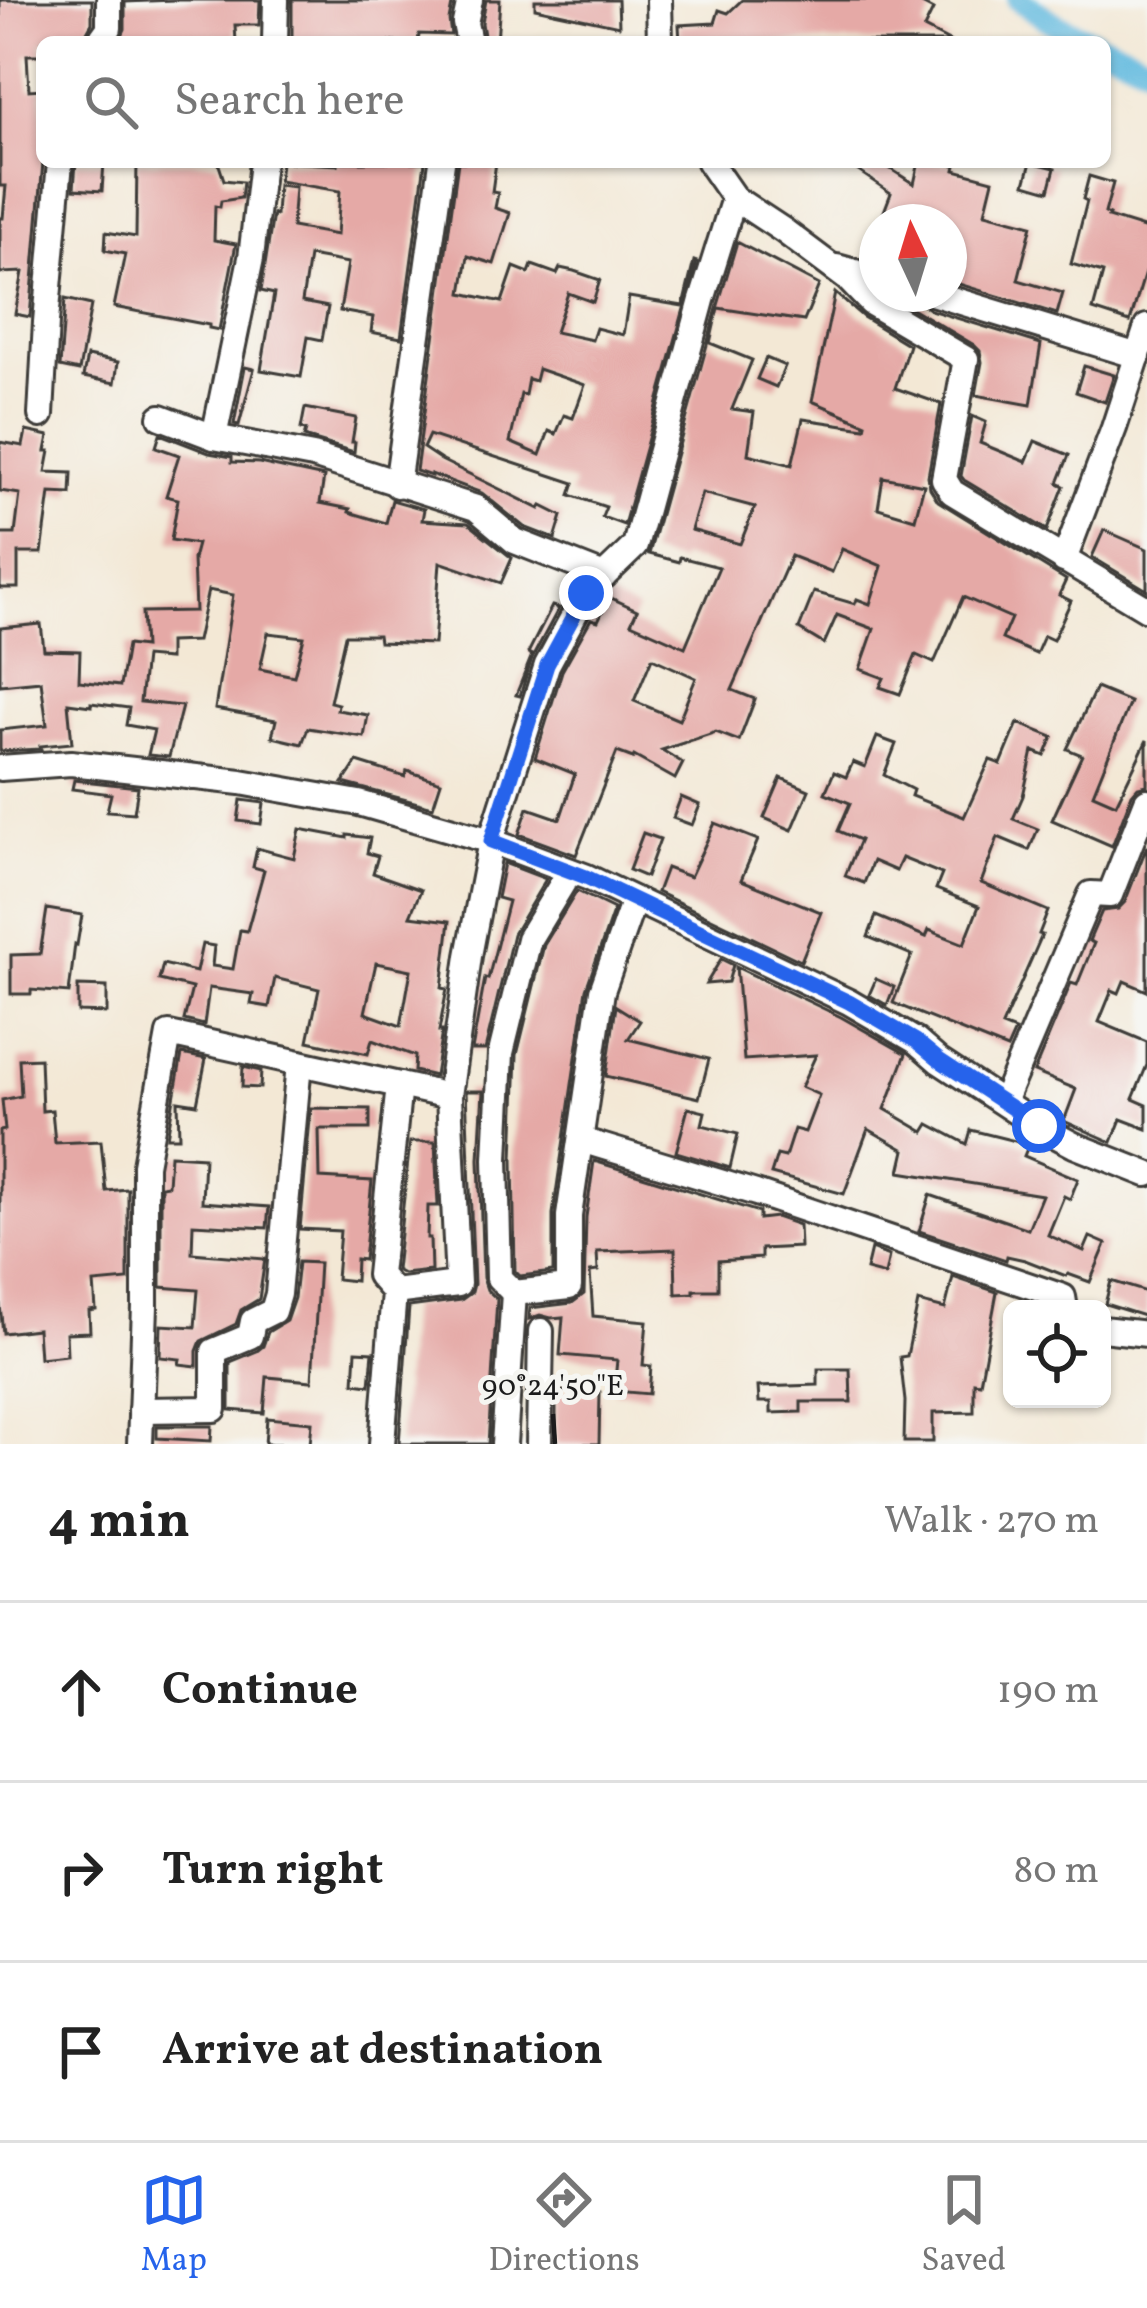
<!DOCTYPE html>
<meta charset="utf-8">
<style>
:root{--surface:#fff;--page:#f2f2f2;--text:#222;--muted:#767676;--line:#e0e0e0;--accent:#2563eb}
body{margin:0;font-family:Vollkorn,serif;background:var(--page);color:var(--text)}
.controls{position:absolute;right:36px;bottom:36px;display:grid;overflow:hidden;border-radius:18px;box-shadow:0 3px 9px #0004}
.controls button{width:108px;height:108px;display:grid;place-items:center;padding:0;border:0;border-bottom:3px solid var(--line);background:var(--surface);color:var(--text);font:60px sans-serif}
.compass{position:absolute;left:859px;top:204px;width:108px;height:108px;border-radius:50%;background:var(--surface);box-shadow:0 3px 9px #0004;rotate:356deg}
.stop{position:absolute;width:36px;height:36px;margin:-27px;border:9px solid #2563eb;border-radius:50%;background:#fff}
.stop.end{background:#2563eb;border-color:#fff;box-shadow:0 3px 12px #0008}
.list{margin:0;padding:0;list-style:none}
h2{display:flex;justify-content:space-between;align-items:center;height:156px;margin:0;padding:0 48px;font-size:51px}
h2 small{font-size:39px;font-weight:400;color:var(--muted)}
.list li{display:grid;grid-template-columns:78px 1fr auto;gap:36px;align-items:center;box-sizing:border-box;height:180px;padding:0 48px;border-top:3px solid var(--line)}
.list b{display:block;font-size:45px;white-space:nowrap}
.list em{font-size:39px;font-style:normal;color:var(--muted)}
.icon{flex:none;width:66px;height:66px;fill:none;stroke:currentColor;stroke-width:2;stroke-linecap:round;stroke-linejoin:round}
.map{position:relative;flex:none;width:1147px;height:1444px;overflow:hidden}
.search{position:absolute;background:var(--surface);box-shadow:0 3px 9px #0004;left:36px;right:36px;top:36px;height:132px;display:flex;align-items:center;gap:30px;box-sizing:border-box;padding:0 42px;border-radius:18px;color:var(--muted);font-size:45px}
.sheet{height:696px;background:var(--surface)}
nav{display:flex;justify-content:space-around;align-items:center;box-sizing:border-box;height:168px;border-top:3px solid var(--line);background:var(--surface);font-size:33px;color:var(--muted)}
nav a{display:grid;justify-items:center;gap:6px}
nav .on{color:var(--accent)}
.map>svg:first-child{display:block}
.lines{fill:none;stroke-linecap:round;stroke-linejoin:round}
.canal{stroke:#62badf;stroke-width:24}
.building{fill:#e5a9a6;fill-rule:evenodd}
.minor-casing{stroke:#3c3b38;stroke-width:30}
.minor{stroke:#fff;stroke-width:24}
.route{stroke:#2563eb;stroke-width:15}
.ticks{fill:none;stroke:#1c1c1c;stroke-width:4.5}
.ticks-label{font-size:30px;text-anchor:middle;fill:#1c1c1c;stroke:#f6f6f2;stroke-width:10;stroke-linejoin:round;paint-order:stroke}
</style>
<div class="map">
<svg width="1147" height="1444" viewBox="0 0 1147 1444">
<rect width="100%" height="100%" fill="#f6f6f2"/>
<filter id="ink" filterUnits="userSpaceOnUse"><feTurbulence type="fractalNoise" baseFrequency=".00833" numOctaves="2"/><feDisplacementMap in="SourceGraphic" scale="24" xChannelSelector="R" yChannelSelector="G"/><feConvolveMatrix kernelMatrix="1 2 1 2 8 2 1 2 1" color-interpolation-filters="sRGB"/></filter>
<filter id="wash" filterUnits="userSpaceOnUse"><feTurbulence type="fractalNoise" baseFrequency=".004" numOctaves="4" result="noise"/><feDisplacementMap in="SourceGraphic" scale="48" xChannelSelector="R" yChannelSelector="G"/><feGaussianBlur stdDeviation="2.7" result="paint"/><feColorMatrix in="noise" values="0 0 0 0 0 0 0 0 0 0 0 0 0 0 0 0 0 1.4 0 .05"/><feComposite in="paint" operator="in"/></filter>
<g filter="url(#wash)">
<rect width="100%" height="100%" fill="#f3e8d5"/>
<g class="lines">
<g class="canal">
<polyline points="1019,0 1057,25 1095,42"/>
<polyline points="1105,46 1147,65"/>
</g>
</g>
<g id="blocks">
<g class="building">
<polygon points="0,0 92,0 92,23 83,39 42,42 42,55 27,55 29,90 42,89 43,162 30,317 15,314 23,272 0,273 0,218 3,218 6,186 0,186"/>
<polygon points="174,0 260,0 259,25 235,25 236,42 119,42 125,29 125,2"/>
<polygon points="292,0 453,0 449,20 451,35 419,34 418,42 292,42"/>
<polygon points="486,0 500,0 497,42 485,42 482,23"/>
<polygon points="535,0 618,0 619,26 535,8"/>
<polygon points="742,0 914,0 933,10 924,28 951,42 680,42 679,25 715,23 719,10 728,13"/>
<polygon points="76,162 104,162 102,191 74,189"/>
<polygon points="137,162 218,162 224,180 243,182 241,198 221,201 220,207 215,206 214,240 236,244 219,330 209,328 209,325 114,307 125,254 105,250 106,232 136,237"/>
<polygon points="281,162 338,165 338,162 425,162 401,338 371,332 373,317 340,311 348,263 309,256 302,302 328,307 322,340 308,337 301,377 261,370 274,294 261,291 273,214 276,215 278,185 295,187 292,227 337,235 340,191 279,181"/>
<path d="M 458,162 L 496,162 L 492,192 L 498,193 L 495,208 L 510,213 L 494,264 L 468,256 L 462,293 L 502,302 L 514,267 L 529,273 L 532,265 L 557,274 L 560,268 L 574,271 L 600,280 L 593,302 L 568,293 L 555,332 L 592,340 L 596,328 L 623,335 L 629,297 L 683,306 L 694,261 L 697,262 L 624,525 L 602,517 L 606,507 L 570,495 L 574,483 L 429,435 L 423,448 L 441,460 L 540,509 L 542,506 L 562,516 L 555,539 L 524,527 L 482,493 L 431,474 L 431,476 L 416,471 ZM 538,369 L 585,385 L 573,418 L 564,415 L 556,434 L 549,431 L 540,455 L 510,442 L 521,394 L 525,395 L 528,379 L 535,381 Z"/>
<polygon points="845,162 880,162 914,184 919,162 956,165 955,170 993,180 985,213 1032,225 1018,280 1063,293 1057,314 949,281 949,222 880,222 891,193"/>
<polygon points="1031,162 1055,168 1049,191 1025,184"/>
<polygon points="1089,176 1113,183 1105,213 1109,215 1108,217 1147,229 1147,266 1130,322 1093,310 1103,273 1071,264 1087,201 1083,199"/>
<path d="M 737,242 L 819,285 L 804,321 L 718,308 L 710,343 L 752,360 L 732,409 L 754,412 L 748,454 L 792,465 L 803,419 L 865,428 L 866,424 L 812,401 L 835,293 L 863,317 L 909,345 L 895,388 L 941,404 L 928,476 L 930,488 L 938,501 L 1066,580 L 1059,595 L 1071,601 L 1053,640 L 1044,636 L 1036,654 L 1002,639 L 1011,618 L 963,597 L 934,663 L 916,655 L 900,694 L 880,687 L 884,678 L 860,669 L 874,629 L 837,615 L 824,644 L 799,629 L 814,592 L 855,604 L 857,599 L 870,604 L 882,566 L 842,549 L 832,572 L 791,556 L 732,690 L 755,699 L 739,741 L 716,732 L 662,750 L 683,763 L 675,779 L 634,756 L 633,758 L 617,752 L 576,855 L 519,834 L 528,808 L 560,819 L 575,774 L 535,758 L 562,671 L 591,619 L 598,621 L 609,597 L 637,610 L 631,623 L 685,647 L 719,567 L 680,557 L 679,562 L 649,554 L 718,305 ZM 883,477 L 924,485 L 915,519 L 878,508 ZM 702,493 L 755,507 L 740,544 L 691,530 ZM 652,658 L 696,678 L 679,720 L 634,701 Z"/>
<polygon points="888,294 919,294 922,304 930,310 1041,344 1031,405 976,395 982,362 980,351 974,345"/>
<polygon points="65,299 91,305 79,371 60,367"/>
<polygon points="87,356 118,362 115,383 83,377"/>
<polygon points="766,358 785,366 776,387 757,379"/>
<polygon points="1084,366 1114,375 1105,402 1076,392"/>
<polygon points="245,367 254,369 239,425 234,424"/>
<polygon points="305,408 356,418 352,442 355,442 354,452 304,437 306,430 301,429"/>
<polygon points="972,416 986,422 980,443 1026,462 1035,441 1069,455 1058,483 1064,486 1047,530 964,480 961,476"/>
<polygon points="26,431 49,436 46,451 50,451 46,472 72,473 71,494 50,493 42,553 18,553 18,588 0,588 0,534 15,534 20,494 0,491 0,442 23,446"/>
<path d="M 160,434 L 209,453 L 232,457 L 232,462 L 259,463 L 324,477 L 320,503 L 350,509 L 349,512 L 386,523 L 392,500 L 424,509 L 422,520 L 468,523 L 512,558 L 501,583 L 440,562 L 434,644 L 379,642 L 378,635 L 345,635 L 330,702 L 338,704 L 337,710 L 368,715 L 364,737 L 308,728 L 302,744 L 272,737 L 276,720 L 215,709 L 233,595 L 208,590 L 197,641 L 169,642 L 169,659 L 145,657 L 140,702 L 182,706 L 169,757 L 148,755 L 154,730 L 126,725 L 129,708 L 91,703 L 91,706 L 68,703 L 72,743 L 40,746 L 41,749 L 0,751 L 0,730 L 47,725 L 41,681 L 0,685 L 0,628 L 41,624 L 44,650 L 80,651 L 79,681 L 120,686 L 127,645 L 144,647 L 142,612 L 195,611 L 193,559 L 197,544 L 171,540 L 178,499 L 166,496 L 179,455 L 156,447 ZM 268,633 L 304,637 L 294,676 L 260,669 Z"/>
<polygon points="1104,530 1147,549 1147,590 1092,557"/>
<polygon points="552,606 559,608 532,658 520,696 516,695 532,655 528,653"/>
<polygon points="1096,688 1130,702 1093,794 1116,804 1147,740 1147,785 1138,787 1132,794 1112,846 1052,820 1082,755 1067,749"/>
<polygon points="1018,723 1053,737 1045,756 1033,751 1023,796 1013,819 1038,829 1029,850 998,837 981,883 1048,911 1039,934 1042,935 1002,1026 1015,1031 1007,1049 893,1003 912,955 868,937 876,916 926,937 929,930 964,944 979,906 936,889 942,874 902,858 896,871 873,861 864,883 845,876 860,840 838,831 850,803 825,793 834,772 846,777 853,762 865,767 877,737 896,744 884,775 913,790 911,796 964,817 990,760 1001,764"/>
<polygon points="357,762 405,777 407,771 441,782 433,807 343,783"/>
<polygon points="781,778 809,790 792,830 764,818"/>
<polygon points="74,780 138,787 134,813 107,811 111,794 72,789"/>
<polygon points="681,797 700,805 692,825 673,818"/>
<polygon points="241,800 264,803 261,824 238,821"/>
<polygon points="715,823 758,840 741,880 821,912 801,961 657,892 666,868 690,877"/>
<path d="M 300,829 L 347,838 L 347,835 L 370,838 L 367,853 L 378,856 L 373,873 L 421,890 L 410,916 L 450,921 L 442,988 L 447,989 L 439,1031 L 442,1031 L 435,1076 L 414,1071 L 415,1056 L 372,1040 L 368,1054 L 308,1041 L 319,989 L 275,978 L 269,1007 L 251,1004 L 253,994 L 209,988 L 204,1025 L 184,1020 L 192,988 L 159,980 L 163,964 L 196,972 L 202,944 L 214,946 L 212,966 L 233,969 L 240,930 L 247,931 L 264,870 L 253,867 L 257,848 L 294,858 ZM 376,963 L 411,970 L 401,1026 L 365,1013 Z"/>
<polygon points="643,833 660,839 646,877 629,870"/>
<polygon points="1147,846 1147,991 1124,981 1119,993 1112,990 1099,1022 1147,1042 1147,1065 1133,1099 1147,1105 1147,1129 1121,1119 1112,1142 1064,1121 1076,1089 1034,1072 1071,983 1077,985 1094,943 1089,941 1102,911 1118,909 1125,902"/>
<polygon points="504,863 546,879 513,934 485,1050 472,1050 485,978 488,979 508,901 497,898"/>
<polygon points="577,891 614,909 586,989 553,1214 553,1272 520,1276 515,1271 513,1159 517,1055 544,945"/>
<polygon points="47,909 82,915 77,945 75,944 69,993 31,990 31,994 11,994 11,955 40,954"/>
<polygon points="721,959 733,965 728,982 706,984"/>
<polygon points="736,967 841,1017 906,1054 885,1109 924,1132 929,1124 967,1144 971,1130 1015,1141 1028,1146 1024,1156 1078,1179 1070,1199 1064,1196 1048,1235 1084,1251 1090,1237 1106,1244 1090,1282 1068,1274 1066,1276 1025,1260 1007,1256 1006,1260 919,1231 930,1195 1028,1229 1042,1195 900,1172 905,1150 868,1129 844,1194 771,1174 777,1155 785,1157 794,1129 805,1132 819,1095 801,1087 816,1055 744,1060"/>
<polygon points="876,979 894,987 887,1005 869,995"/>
<polygon points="78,986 107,987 107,1013 78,1012"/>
<polygon points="616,1006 640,1021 628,1039 709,1059 699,1098 606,1076"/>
<polygon points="182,1054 206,1059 197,1104 178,1101 179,1137 167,1137"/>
<polygon points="40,1058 42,1111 52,1110 55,1143 101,1141 106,1191 128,1189 128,1280 94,1283 96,1310 89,1311 90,1332 66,1333 67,1355 39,1358 37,1329 3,1333 0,1305 0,1131 5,1130 2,1100 21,1096 19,1059"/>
<polygon points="243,1067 261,1071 260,1088 242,1087"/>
<polygon points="466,1091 483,1091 479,1159 483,1278 487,1290 497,1299 488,1444 399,1444 409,1307 461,1300 472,1292 474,1284"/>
<polygon points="311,1108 370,1109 370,1129 319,1129 320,1178 372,1181 364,1260 356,1259 355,1281 336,1279 340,1231 300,1229"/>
<polygon points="688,1108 705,1112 702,1125 738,1134 730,1168 676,1152"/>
<polygon points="410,1142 435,1142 438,1206 428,1206 427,1238 430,1238 431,1271 403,1274 396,1270"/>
<polygon points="170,1155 204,1157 202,1202 269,1207 267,1228 193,1224 192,1253 265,1259 259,1299 241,1310 236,1324 201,1341 197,1351 197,1366 179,1364 180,1359 160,1357 161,1325 195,1327 198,1290 161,1287 161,1186 168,1185"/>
<polygon points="594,1161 759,1212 759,1219 776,1217 799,1225 800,1247 761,1249 761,1258 718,1261 718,1290 694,1290 694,1293 676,1294 675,1249 597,1252 598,1271 590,1272 593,1316 647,1321 643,1365 651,1366 649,1394 614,1391 617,1360 560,1355 563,1317 551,1318 540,1315 529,1319 530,1308 572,1303 584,1294 586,1217"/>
<polygon points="871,1249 889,1256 885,1275 866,1270"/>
<polygon points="298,1262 319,1263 312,1381 267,1377 264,1413 230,1410 230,1362 257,1351 263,1346 268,1332 286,1321 294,1298"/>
<polygon points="953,1277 997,1292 980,1383 974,1382 974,1412 933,1413 933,1442 904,1442 905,1401 900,1357 907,1356 918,1302 945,1309"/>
<polygon points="1111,1281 1147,1292 1147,1317 1105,1304"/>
<polygon points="356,1351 373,1352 370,1385 354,1383"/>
<polygon points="818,1369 850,1369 851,1402 801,1402 801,1412 771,1413 771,1402 759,1402 758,1387 818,1385"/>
<polygon points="556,1391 600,1392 599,1444 556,1444"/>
<polygon points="267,1418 312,1422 310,1444 265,1444"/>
<polygon points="157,1426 212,1426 211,1441 157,1438"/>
</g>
</g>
</g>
<g filter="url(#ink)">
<use href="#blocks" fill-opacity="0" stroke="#3c3b38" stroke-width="3"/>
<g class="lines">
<defs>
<g id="minor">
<polyline points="659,0 660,42"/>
<polyline points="99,42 109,28 109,0"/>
<polyline points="275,42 276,0"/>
<polyline points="469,42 465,23 470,0"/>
<polyline points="734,198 784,231 848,279 871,303 966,359 944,479 952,492 1147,609"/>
<polyline points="837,267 877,278"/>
<polyline points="935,294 1138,356"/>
<polyline points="41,415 46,322 60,162"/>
<polyline points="161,417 214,437 313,456 476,508 515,541 604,576"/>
<polyline points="214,437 251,258 262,162"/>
<polyline points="397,485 442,162"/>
<polyline points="1064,560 1114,428 1147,327"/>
<polyline points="0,768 71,763 241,782 359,803 491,841 587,877 849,1002 916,1041 939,1061 1038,1126 1074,1145 1147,1174"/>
<polyline points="1003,1102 1091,894 1110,895 1147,801"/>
<polyline points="581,1140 756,1193 1063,1297 1065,1309"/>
<polyline points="394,1292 458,1284 449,1096"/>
<polyline points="514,1293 499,1278 496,1159 501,1053 529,939 570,871"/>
<polyline points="1102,1329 1147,1334"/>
<polyline points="141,1410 214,1409 214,1351 250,1336 253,1321 273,1311 278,1294 299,1063"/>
<polyline points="140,1444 145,1306 145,1165 169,1034 449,1096 469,956 491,841 547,665 586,593 635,546 702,300 734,198 709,162"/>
<polyline points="382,1444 394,1292 379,1275 399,1085"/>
<polyline points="504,1444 514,1293 569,1287 569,1216 602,991 634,900"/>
<polyline points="539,1444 541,1331"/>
</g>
</defs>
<use href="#minor" class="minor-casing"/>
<use href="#minor" class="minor"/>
</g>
</g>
<g class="lines" filter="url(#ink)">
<polyline class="route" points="586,593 547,665 491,841 586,877 849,1002 916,1041 939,1060 1039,1126"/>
</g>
<path class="ticks" d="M 553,1414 L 555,1444"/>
<g class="ticks-label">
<text x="553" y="1395">90°24'50"E</text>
</g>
</svg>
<div class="controls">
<button><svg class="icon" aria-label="locate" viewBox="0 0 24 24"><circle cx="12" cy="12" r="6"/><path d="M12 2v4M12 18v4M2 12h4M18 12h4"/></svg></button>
</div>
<svg class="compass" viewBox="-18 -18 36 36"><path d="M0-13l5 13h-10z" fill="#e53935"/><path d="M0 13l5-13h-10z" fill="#767676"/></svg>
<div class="stop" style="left:1039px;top:1126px"></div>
<div class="stop end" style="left:586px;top:593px"></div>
<div class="search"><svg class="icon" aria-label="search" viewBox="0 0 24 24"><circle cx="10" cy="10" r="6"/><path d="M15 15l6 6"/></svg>Search here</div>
</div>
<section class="sheet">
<h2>4 min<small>Walk · 270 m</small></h2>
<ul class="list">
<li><svg class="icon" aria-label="ahead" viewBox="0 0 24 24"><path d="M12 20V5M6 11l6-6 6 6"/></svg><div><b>Continue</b></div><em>190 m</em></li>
<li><svg class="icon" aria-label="right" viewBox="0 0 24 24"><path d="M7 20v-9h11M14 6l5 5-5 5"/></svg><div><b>Turn right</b></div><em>80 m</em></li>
<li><svg class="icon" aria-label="arrive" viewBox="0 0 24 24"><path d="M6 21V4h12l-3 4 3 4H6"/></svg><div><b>Arrive at destination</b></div></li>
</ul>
</section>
<nav>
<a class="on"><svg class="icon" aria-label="map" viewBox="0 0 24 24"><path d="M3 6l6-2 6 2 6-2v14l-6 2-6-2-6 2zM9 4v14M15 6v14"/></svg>Map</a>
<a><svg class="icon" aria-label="directions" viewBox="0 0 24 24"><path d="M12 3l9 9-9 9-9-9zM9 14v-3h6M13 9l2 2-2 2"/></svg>Directions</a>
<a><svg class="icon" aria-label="saved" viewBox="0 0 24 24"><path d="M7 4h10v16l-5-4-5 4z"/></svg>Saved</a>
</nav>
